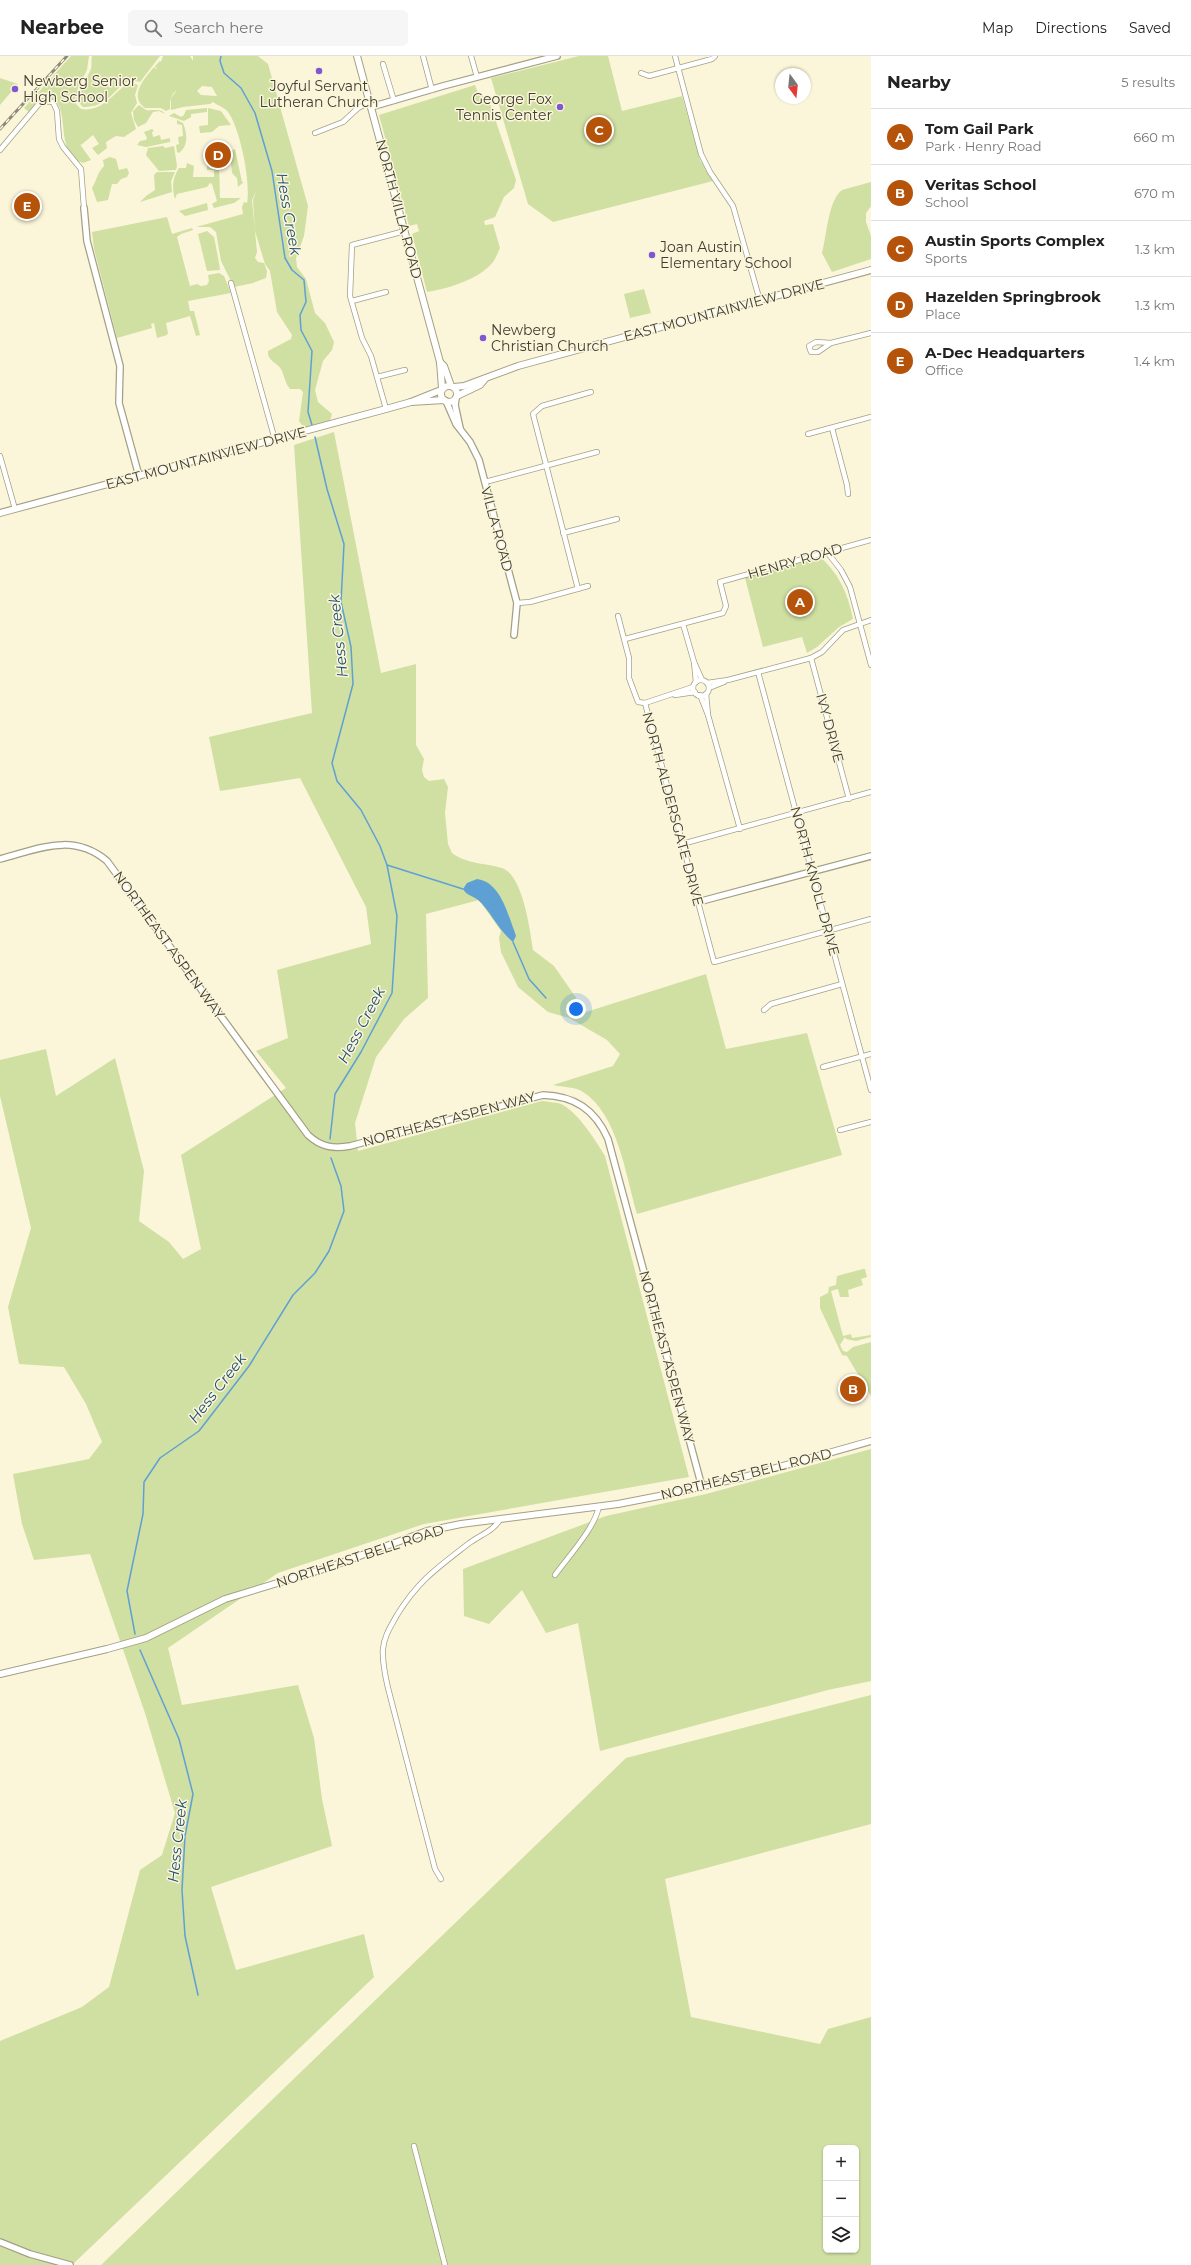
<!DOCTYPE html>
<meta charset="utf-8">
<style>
:root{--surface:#fff;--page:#f6f6f6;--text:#222;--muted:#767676;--line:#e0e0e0;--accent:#b45309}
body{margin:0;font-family:Montserrat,sans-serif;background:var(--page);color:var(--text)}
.controls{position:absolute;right:12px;bottom:12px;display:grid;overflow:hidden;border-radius:6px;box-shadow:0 1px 3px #0004}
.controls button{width:36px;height:36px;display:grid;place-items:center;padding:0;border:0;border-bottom:1px solid var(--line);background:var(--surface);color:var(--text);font:20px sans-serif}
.compass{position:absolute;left:775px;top:12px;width:36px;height:36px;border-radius:50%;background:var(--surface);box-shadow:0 1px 3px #0004;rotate:165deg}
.you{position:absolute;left:576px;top:953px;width:14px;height:14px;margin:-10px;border:3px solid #fff;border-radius:50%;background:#1a73e8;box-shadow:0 0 0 6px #1a73e833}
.badge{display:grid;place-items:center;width:26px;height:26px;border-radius:50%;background:var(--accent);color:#fff;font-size:13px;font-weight:700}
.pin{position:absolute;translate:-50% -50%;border:2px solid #fff;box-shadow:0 1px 4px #0006}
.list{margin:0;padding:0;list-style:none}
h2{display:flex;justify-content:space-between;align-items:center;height:52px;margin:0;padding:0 16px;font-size:17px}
h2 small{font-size:13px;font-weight:400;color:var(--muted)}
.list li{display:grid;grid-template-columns:26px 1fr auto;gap:12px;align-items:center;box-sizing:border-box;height:56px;padding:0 16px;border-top:1px solid var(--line)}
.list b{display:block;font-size:15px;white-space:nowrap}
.list p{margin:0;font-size:13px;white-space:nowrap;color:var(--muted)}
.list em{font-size:13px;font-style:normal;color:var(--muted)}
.icon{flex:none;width:22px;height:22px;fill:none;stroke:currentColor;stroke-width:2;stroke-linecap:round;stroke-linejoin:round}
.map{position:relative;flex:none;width:871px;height:2209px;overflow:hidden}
header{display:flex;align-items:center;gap:24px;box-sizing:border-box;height:56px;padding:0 20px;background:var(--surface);border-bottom:1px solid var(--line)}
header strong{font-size:19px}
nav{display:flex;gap:22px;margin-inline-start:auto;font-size:14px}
.search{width:280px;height:36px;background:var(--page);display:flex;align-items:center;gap:10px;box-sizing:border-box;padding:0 14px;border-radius:6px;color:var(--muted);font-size:15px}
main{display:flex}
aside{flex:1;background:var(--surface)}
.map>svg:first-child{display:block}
.green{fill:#d0dfa2;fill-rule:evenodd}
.water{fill:#5fa0d4}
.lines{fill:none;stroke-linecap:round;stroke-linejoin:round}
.stream{stroke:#5fa0d4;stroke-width:1.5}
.minor-casing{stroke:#a4a085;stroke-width:6}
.tertiary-casing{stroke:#a4a085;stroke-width:8}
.secondary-casing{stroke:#a4a085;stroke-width:8}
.minor{stroke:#fff;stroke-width:4.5}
.tertiary{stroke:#fff;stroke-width:5.5}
.secondary{stroke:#fff;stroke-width:6}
.rail-casing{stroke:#8e8a78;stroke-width:3}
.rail{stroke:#fbf6da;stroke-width:1.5;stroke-dasharray:4.5;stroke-linecap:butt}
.poi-dot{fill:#8057d0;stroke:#fbf6da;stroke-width:1.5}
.labels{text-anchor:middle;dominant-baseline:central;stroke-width:3;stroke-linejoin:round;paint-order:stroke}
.poi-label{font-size:14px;fill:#3f3d32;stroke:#fbf6da;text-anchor:start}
.street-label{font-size:14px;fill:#3f3d32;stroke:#fbf6da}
.water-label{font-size:15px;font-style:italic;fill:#205074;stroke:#fbf6da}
</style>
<header>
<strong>Nearbee</strong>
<div class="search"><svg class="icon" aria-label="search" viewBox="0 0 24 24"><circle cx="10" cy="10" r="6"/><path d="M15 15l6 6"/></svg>Search here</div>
<nav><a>Map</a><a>Directions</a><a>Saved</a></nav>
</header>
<main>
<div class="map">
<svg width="871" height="2209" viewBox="0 0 871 2209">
<rect width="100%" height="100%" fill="#fbf6da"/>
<g class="green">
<path d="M 71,0 L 89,0 L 87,14 L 78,32 L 76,48 L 81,53 C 110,58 120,20 138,29 L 135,39 L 137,47 L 131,57 L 136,73 L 124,81 L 116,80 L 106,86 L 107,92 L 98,99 L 92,92 L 99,88 L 93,79 L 81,89 L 79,87 L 91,104 L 83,107 C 58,99 67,68 59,50 C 57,45 48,41 43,36 L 37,43 L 39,45 L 29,56 L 24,52 Z"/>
<path d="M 92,0 L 160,0 L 140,26 C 122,21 118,36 106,44 C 99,49 92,51 83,51 L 79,47 C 78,34 86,25 91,13 C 92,10 91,4 92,0 Z"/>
<path d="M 163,0 L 190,0 L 193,5 L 193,0 L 258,0 L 268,8 L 308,150 L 304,180 L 296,202 L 297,211 L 306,223 L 315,257 L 325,267 L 334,286 L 332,294 L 323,305 L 315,334 L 318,346 L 332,358 L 330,365 L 304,372 L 299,365 L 303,336 L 300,333 L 290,333 C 285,327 285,322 282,315 C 278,306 267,306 268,295 L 291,283 L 292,279 L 277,256 L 270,215 L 265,208 L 255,175 L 253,144 L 257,133 L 252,144 L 257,196 L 255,202 L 258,206 L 264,207 L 267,215 L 266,222 L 253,227 L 234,231 L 221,205 L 216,176 L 210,171 L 196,171 L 243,158 L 242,151 L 244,146 L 247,147 C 251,126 240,72 228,56 C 224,51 217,49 213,46 L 210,48 L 183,51 L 171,54 L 171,42 L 177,34 C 170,39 170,45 170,53 L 166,55 L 161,52 L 145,52 C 128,40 145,22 154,11 L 157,14 L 155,10 L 160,5 L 161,6 ZM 202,30 L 212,31 L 217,40 L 201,39 L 197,35 Z"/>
<polygon points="579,0 608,0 622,55 682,40 700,104 713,125 553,166 528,148 491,22"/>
<polygon points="0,22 18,28 0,49"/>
<path d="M 475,29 L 478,37 L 485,41 L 490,48 L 516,124 L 514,132 L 504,141 L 495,161 L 484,165 L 485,169 L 493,168 L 500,192 C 498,196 496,202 493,206 C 480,223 447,233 427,236 L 412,178 L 419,175 L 417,168 L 409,170 L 379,59 Z"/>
<path d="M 139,49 L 146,54 C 153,55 161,52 165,58 L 159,55 L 153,56 L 146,67 L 138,71 L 134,64 L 133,55 Z"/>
<polygon points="207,52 207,56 191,58 191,61 184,65 169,60 174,57 181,61 184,59 186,54"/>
<polygon points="208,52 221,55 231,69 219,70 212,76 200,77 199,70 208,69"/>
<path d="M 177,64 L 183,67 C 187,77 189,90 179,97 L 177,96 L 176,89 L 179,88 L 178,81 L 183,80 L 182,69 L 177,68 Z"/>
<polygon points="152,73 154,75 152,76 153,81 160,79 161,84 170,82 170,86 146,91 137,89 140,85 146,84 147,82 144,76"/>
<polygon points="163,90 165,92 174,90 177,110 176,114 159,115 146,99 148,92"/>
<polygon points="235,93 242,126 244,126 238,131 237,122 232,117 230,96"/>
<path d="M 110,101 L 116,103 L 119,114 L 127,112 L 129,117 L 127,121 L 121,123 L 117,128 L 112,128 L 108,144 L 97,146 L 92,132 C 97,124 97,117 104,110 L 103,104 Z"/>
<path d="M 187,107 L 194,110 L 193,121 L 214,121 L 214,114 L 207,114 L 207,107 L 209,109 L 219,108 L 220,142 L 241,142 L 234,147 L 214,152 L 212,148 L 217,145 L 212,128 L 210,127 L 207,131 L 177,138 L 175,143 C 172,131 172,123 179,112 L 186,112 Z"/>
<polygon points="157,116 175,116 171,125 172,136 140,146 146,140 155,134 154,119"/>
<path d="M 871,126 L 871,150 L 866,157 L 866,166 L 871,180 L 871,203 L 832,216 L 822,197 C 827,178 828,145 842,134 Z"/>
<polygon points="207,147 208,154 185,160 179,155"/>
<polygon points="167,161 172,178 192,172 193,174 181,178 177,181 190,230 197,228 201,230 207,229 209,225 208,219 219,217 224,220 231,237 188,245 190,255 194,255 200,279 196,280 190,260 166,267 168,277 167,279 157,282 154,267 151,268 152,272 117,282 94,193 92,176"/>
<path d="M 207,175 L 214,181 C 215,186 220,211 220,214 L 207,215 L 198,178 Z"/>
<polygon points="644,233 651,257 630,262 624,238"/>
<path d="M 334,376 L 381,617 L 416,608 L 416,689 L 424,703 L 422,714 L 424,721 L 429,725 L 444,723 L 448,731 L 445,757 L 448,788 L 452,797 C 466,808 485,807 502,812 C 523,819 530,874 533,894 L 554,910 L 586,956 L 706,918 L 726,993 L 807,977 L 842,1099 L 637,1158 C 626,1121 618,1058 583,1036 C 576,1031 562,1031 553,1029 L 613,1010 L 620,998 L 607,984 L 569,962 L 548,956 L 518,931 L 501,896 L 499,882 L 501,875 L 479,844 L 426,858 L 428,942 L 404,963 L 376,1001 L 355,1067 L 358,1095 L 542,1045 C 547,1046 555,1046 561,1048 C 577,1055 596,1085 605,1100 L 689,1421 L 424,1468 L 278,1517 L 168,1592 L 182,1649 L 298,1629 L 314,1682 L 322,1743 L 332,1790 L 211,1831 L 236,1914 L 364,1878 L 374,1921 L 72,2209 L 0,2209 L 0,1985 L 82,1951 L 109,1931 L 140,1814 L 162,1799 L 175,1757 L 145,1657 L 90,1498 L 34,1504 L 22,1468 L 13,1418 L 89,1403 L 102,1386 L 86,1348 L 64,1311 L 19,1308 L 8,1251 L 31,1172 L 0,1040 L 0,1004 L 46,993 L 56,1040 L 115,1002 L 144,1115 L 139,1165 L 169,1186 L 183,1203 L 201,1193 L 181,1099 L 286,1032 L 256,995 L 288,982 L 277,914 L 371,888 L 366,851 L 300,722 L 220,735 L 209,681 L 312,657 L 294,389 Z"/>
<path d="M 819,500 C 838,516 848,537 853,563 L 839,571 L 817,591 L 807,597 L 802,581 L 763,591 L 745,522 Z"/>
<polygon points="863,1213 865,1213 867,1221 861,1223 863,1229 848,1234 849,1241 840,1241 838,1233 831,1235 843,1280 851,1278 852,1282 871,1279 871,1281 856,1285 846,1283 845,1281 840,1289 843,1295 847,1296 853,1291 871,1286 871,1340 847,1300 842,1299 820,1252 820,1241 828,1237 829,1231 836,1229 837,1220"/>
<polygon points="871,1393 871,1625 828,1634 600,1695 578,1567 546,1577 522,1534 489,1568 464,1560 463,1513 606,1460 706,1438"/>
<path d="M 871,1639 L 871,1768 L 665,1823 L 691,1961 L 820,1988 L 828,1973 L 871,1961 L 871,2209 L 101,2209 L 626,1702 ZM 826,2092 L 856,2092 L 856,2194 L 826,2194 Z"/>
</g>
<path class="water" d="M 477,823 C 500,826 507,856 514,874 L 516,880 L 513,886 C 498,874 490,854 478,844 C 472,839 467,840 463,833 L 467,827 Z"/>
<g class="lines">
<g class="stream">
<polyline points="221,0 220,5 224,17 241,32 255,57 272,115 285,202 292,214 304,224 306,246 300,259 301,274 312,295 308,356 312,369"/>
<polyline points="315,381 327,433 344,488 341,546 351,591 353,628 332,707 337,725 361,754 380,790 387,809 397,860 392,937 361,996 335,1038 330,1083"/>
<polyline points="387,809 463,833"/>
<polyline points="513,886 529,923 546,942"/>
<polyline points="135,1578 127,1535 143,1458 144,1426 160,1402 199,1375 249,1310 293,1239 315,1217 329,1195 344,1155 341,1130 331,1102"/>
<polyline points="140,1594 179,1683 193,1738 185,1780 182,1834 185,1880 198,1939"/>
</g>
<defs>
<g id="minor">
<polyline points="423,0 432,34"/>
<polyline points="471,0 477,21"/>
<polyline points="675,0 701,98 710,116 733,150 760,245"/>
<polyline points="383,8 394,45"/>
<polyline points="641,17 649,20 712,3 715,0"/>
<polyline points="315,77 343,66 358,52 370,46"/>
<polyline points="0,94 38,49 43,45 53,46 57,55 59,83 63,91 81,113 84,152"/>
<polyline points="231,227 275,384"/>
<polyline points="352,245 386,236"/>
<polyline points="831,287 816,286 809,290 811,296 818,296 831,287 871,277"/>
<polyline points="377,321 405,314"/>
<polyline points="386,353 371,300 362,282 350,240 352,189 405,175"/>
<polyline points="832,372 847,429 848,438"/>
<polyline points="808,378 871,361"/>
<polyline points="0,400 15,453"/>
<polyline points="485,426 597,396"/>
<polyline points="563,477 617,463"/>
<polyline points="827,496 841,514 850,531 871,609"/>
<polyline points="578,533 533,358 542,350 591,336"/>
<polyline points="517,547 530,546 588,530"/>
<polyline points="618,560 629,602 629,622 638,646 645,647 693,631"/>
<polyline points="683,568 694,606 696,626"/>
<polyline points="625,583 723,557 726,550 720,526 871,484"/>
<polyline points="811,602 849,743"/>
<polyline points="694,606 702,624"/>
<polyline points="758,616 871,1034"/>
<circle cx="701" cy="632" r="8"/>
<polyline points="707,627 728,624 811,602 822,596 843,574 871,564"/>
<polyline points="709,632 724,626"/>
<polyline points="706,638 708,659"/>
<polyline points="675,639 695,636"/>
<polyline points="700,639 708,659 740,773"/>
<polyline points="645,647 714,906 871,863"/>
<polyline points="682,788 871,736"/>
<polyline points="764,954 771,948 842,928"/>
<polyline points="823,1011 871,998"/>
<polyline points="840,1074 871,1066"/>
<path d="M 555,1519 C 568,1501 595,1472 599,1450"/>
<path d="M 441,1823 L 435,1813 L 388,1632 C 385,1619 382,1606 383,1593 C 384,1580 391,1570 397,1559 C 418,1525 437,1512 468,1488 C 480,1479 494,1475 501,1462"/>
<polyline points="414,2090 445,2209"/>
</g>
<g id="tertiary">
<polyline points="371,51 443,30 557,0"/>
<polyline points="84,152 87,185 120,310 119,347 139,420"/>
<polyline points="456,342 455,349 460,372"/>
<polyline points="446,345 456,368 470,386 479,404 517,547 514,579"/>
<path d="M 0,803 C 39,793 72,776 107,805 L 308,1079 C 321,1091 333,1093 350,1090 L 543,1039 C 574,1040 595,1053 608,1083 L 702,1431"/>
<polyline points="698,846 871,800"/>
<polyline points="0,2186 30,2198 70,2209"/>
</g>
<g id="secondary">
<polyline points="357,0 440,306 442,332"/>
<polyline points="440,306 444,310 451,330"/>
<circle cx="449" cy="338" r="8"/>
<polyline points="454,331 464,330 518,310 871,214"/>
<polyline points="457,340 480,329 485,323"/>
<polyline points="411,346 444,344"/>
<polyline points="0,457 386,353 411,346 441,334"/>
<polyline points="0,1618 107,1593 146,1582 225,1543 327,1512 427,1475 461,1468 618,1448 659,1440 744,1421 871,1385"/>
</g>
</defs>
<use href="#minor" class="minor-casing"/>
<use href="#tertiary" class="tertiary-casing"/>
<use href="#secondary" class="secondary-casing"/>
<use href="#minor" class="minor"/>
<use href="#tertiary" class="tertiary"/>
<use href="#secondary" class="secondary"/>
<defs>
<polyline id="rail" points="0,73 67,0"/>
</defs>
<use href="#rail" class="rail-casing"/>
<use href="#rail" class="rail"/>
</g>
<g class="poi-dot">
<circle cx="319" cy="15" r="4"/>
<circle cx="15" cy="33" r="4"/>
<circle cx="560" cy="51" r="4"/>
<circle cx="652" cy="199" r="4"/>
<circle cx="483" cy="282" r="4"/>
</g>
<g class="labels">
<g class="poi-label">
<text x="23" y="25">Newberg Senior<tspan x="23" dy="16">High School</tspan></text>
<text x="319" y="30" text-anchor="middle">Joyful Servant<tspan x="319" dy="16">Lutheran Church</tspan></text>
<text x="552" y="43" text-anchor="end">George Fox<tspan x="552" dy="16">Tennis Center</tspan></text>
<text x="660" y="191">Joan Austin<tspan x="660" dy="16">Elementary School</tspan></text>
<text x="491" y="274">Newberg<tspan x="491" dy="16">Christian Church</tspan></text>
</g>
<g class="street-label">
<text transform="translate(399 153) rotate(75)">NORTH VILLA ROAD</text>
<text transform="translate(724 254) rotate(-15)">EAST MOUNTAINVIEW DRIVE</text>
<text transform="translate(206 402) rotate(-15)">EAST MOUNTAINVIEW DRIVE</text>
<text transform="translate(497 473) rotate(75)">VILLA ROAD</text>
<text transform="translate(795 505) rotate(-16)">HENRY ROAD</text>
<text transform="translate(830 672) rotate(75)">IVY DRIVE</text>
<text transform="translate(673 753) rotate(75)">NORTH ALDERSGATE DRIVE</text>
<text transform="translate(815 825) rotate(75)">NORTH KNOLL DRIVE</text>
<text transform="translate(169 889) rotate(54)">NORTHEAST ASPEN WAY</text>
<text transform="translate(449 1063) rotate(-15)">NORTHEAST ASPEN WAY</text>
<text transform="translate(667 1301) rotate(75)">NORTHEAST ASPEN WAY</text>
<text transform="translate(746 1418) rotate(-14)">NORTHEAST BELL ROAD</text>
<text transform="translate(360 1500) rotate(-18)">NORTHEAST BELL ROAD</text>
</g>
<g class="water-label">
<text transform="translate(289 158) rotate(80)">Hess Creek</text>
<text transform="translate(338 580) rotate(-96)">Hess Creek</text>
<text transform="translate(361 969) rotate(-62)">Hess Creek</text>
<text transform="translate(217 1332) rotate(-52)">Hess Creek</text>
<text transform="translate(177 1785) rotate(-84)">Hess Creek</text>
</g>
</g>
</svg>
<div class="controls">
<button>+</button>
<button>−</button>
<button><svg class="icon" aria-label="layers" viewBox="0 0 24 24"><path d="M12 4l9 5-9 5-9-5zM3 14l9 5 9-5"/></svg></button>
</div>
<svg class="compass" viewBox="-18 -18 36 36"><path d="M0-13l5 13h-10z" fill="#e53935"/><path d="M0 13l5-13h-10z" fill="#767676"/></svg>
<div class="you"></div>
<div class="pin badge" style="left:800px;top:546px">A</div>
<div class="pin badge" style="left:853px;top:1333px">B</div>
<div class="pin badge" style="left:599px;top:74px">C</div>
<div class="pin badge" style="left:218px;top:99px">D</div>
<div class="pin badge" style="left:27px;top:150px">E</div>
</div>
<aside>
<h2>Nearby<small>5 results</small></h2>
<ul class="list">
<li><span class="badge">A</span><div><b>Tom Gail Park</b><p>Park · Henry Road</p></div><em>660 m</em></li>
<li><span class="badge">B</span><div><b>Veritas School</b><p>School</p></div><em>670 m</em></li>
<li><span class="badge">C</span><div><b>Austin Sports Complex</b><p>Sports</p></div><em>1.3 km</em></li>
<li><span class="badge">D</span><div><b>Hazelden Springbrook</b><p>Place</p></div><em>1.3 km</em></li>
<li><span class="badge">E</span><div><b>A-Dec Headquarters</b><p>Office</p></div><em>1.4 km</em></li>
</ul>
</aside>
</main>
